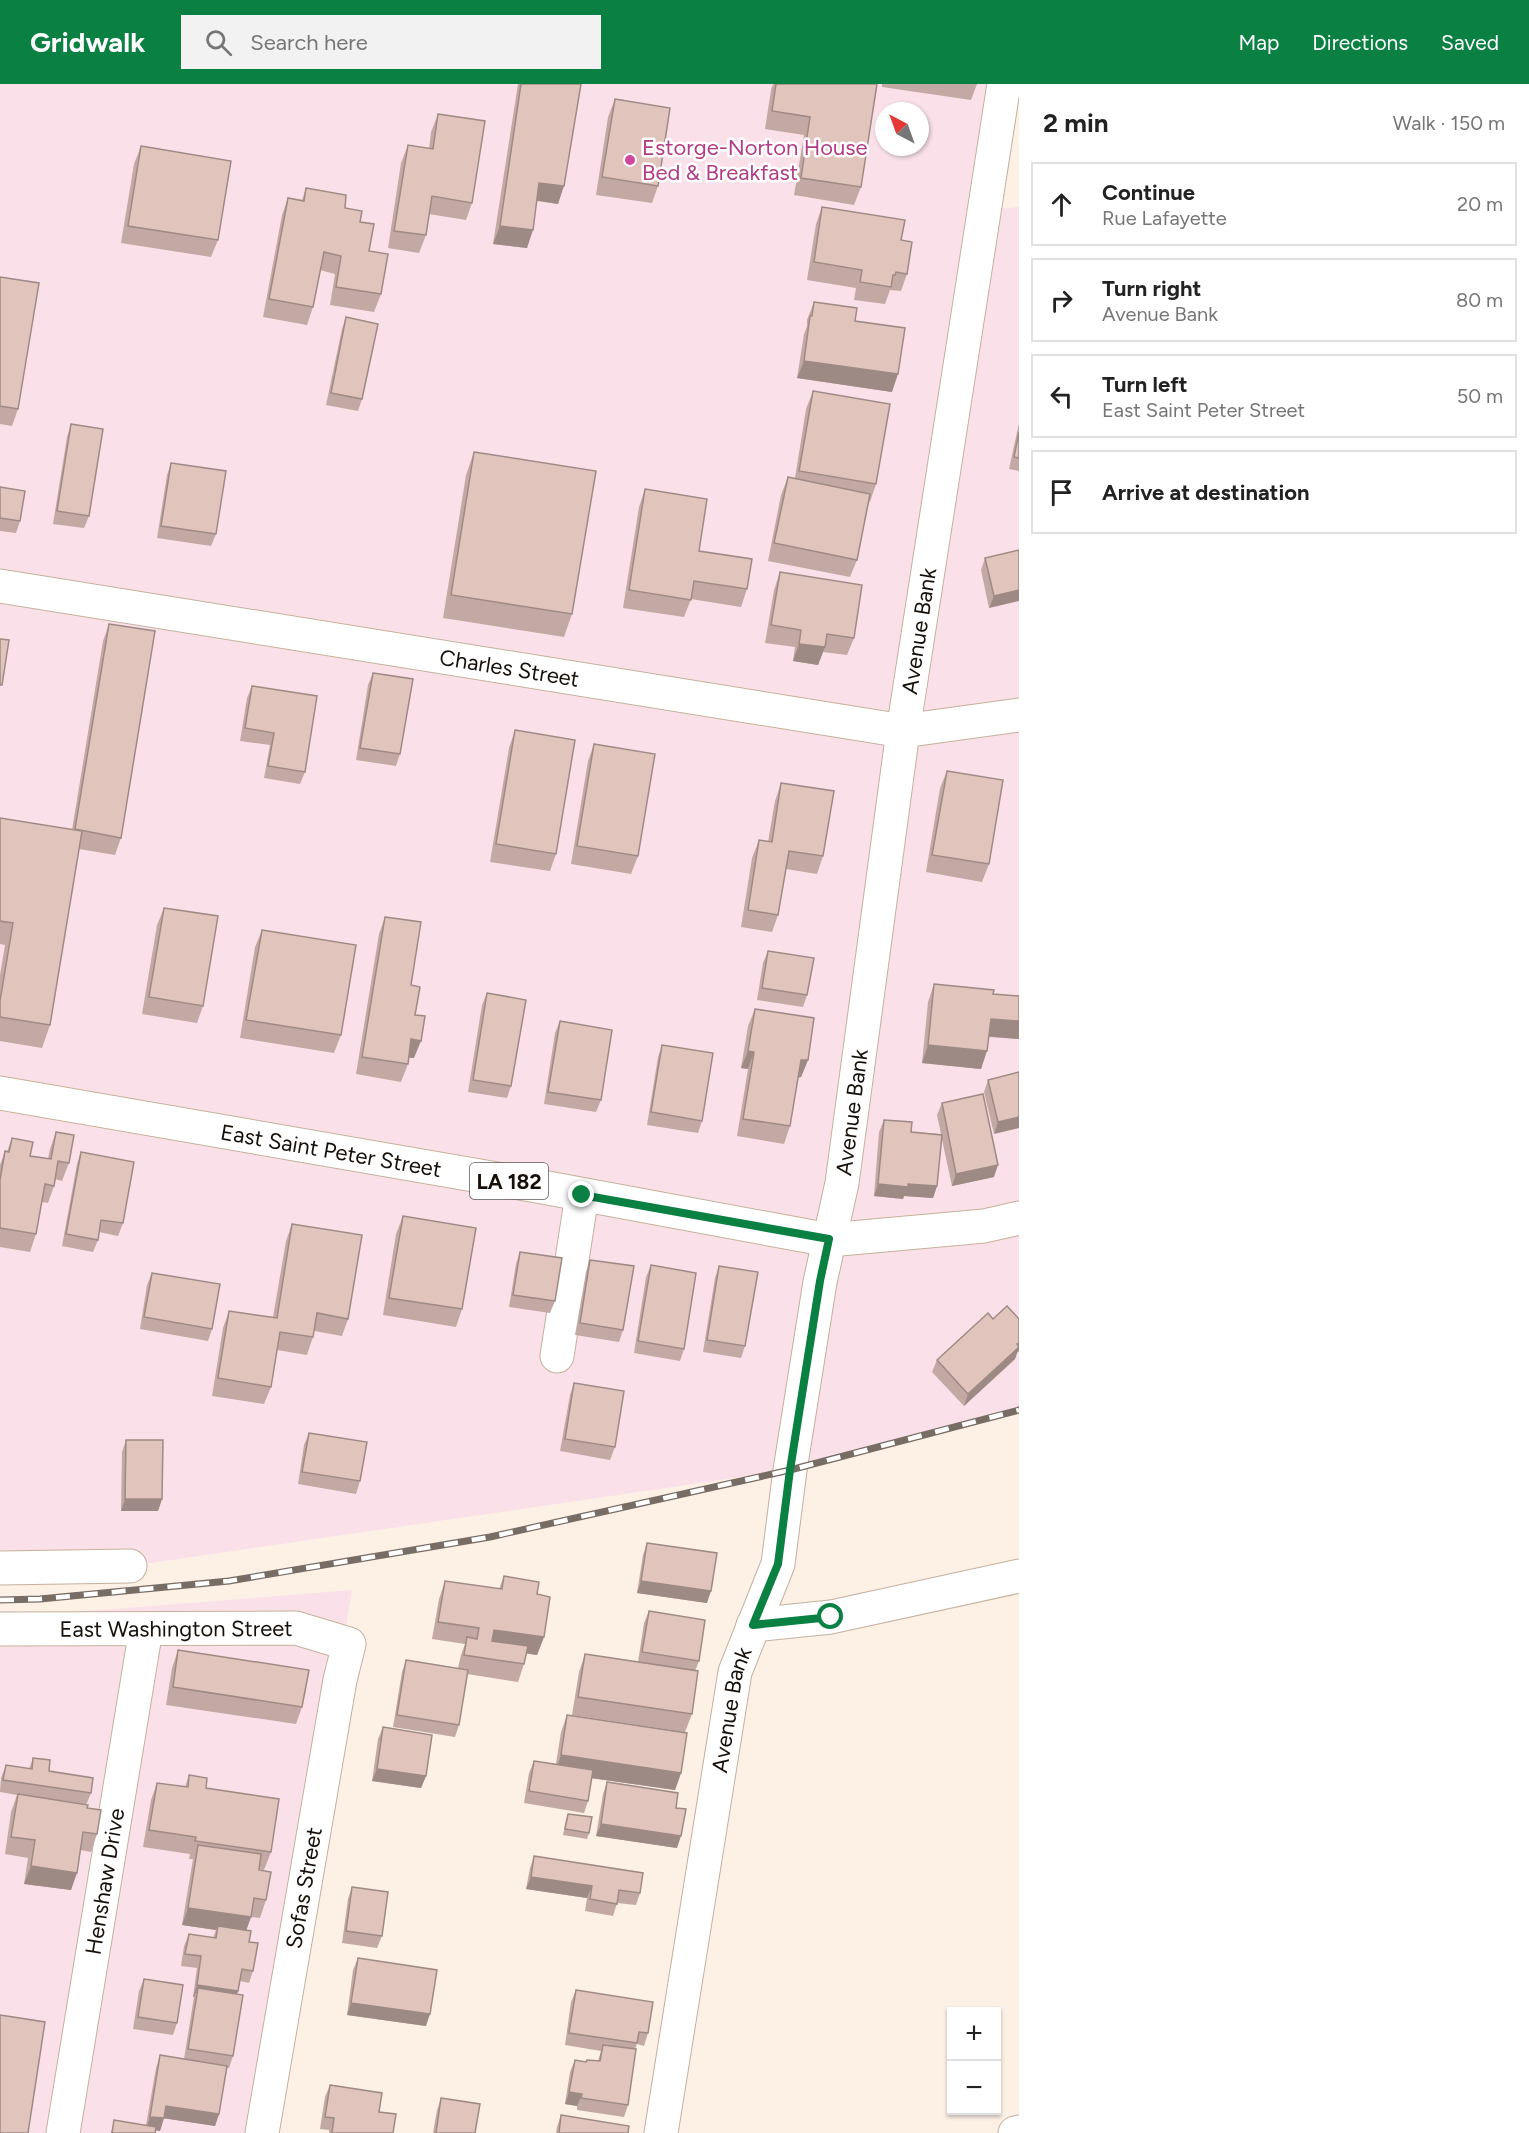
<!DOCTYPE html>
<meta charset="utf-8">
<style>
:root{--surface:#fff;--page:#f2f2f2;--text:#222;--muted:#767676;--line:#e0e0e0;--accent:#0b8043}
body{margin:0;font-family:Figtree,sans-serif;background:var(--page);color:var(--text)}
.controls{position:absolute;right:18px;bottom:18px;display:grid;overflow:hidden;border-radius:0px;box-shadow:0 2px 4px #0004}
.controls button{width:54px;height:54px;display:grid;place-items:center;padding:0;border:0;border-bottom:2px solid var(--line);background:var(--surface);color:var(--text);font:30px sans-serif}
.compass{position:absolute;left:875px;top:18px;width:54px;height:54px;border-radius:50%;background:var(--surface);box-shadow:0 2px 4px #0004;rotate:319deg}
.stop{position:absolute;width:18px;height:18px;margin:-14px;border:4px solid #0b8043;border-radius:50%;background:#fff}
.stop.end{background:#0b8043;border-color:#fff;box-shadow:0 2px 6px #0008}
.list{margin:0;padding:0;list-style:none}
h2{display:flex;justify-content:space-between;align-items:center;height:78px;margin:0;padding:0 24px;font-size:26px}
h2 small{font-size:20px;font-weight:400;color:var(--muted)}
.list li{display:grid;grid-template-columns:39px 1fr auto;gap:18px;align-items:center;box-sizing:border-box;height:84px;margin:0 12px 12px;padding:0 12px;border:2px solid var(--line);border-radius:0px}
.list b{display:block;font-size:22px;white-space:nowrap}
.list p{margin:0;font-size:20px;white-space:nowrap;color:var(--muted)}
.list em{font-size:20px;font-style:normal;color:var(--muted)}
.icon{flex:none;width:33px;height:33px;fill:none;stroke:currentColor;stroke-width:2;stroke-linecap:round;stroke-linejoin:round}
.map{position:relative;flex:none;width:1019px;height:2049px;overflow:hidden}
header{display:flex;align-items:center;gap:36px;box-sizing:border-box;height:84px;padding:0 30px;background:var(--accent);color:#fff}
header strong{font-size:28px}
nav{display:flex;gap:33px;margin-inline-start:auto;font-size:21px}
.search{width:420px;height:54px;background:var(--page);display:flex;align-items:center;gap:15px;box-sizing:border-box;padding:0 21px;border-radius:0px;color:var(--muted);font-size:22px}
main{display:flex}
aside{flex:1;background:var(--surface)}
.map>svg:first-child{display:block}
.commercial{fill:#fae1e9;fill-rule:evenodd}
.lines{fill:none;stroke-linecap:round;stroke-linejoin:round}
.minor-casing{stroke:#c5b09e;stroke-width:35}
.major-casing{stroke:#c5b09e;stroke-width:35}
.minor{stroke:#fff;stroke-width:33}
.major{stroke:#fff;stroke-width:33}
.rail-casing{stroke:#776d65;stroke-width:7}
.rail{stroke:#fff;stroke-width:4.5;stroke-dasharray:14;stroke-linecap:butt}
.wall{fill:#c2a9a3}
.shaded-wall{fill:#9e8a84}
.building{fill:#e1c5bd;stroke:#9e8a84;stroke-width:1.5}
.route{stroke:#0b8043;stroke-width:8}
.hotel-dot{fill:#d1479c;stroke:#fff;stroke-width:2}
.labels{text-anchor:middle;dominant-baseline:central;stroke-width:5;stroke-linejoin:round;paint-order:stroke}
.shield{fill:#fff;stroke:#5d5854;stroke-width:1.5}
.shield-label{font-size:21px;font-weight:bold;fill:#17100a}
.hotel-label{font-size:22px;fill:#b23c85;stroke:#fff;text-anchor:start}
.street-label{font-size:22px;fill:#17100a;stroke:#fff}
</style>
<header>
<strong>Gridwalk</strong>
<div class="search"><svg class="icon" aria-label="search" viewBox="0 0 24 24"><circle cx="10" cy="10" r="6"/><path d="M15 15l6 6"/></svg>Search here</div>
<nav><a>Map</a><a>Directions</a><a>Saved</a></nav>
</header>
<main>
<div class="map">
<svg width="1019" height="2049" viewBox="0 0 1019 2049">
<rect width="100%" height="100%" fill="#fdf0e5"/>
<g class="commercial">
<path d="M 0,0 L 1002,0 L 985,127 L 1019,123 L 1019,1326 L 790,1386 L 130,1482 L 0,1484 ZM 884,27 L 920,27 L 920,63 L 884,63 Z"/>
<polygon points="352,1506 261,2049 0,2049 0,1534"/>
</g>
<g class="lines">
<defs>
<g id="minor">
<path id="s1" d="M 0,502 L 903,647 L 1019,631"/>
<polyline points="557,1272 582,1111"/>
<polyline points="0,1484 130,1482"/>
<polyline points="753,1541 831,1533 1019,1492"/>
<path id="s2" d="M 0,1545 L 296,1544 L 349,1560 L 340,1596 L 262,2049"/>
<path id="s3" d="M 63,2049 L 146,1545"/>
<path id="s4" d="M 661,2049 L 735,1588 L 778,1480 L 790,1386 L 820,1198 L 842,1099 L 903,647 L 1004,0"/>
<polyline points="1015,2049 1019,2048"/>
</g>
<g id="major">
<path id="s5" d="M 0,1009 L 537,1102 L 829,1156 L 984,1142 L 1019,1134"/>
</g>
</defs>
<use href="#minor" class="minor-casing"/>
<use href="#major" class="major-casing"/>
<use href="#minor" class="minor"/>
<use href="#major" class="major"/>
<defs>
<polyline id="rail" points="0,1516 40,1515 229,1497 490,1453 790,1386 1019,1326"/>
</defs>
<use href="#rail" class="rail-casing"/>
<use href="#rail" class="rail"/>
</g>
<g class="wall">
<polygon points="518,0 581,0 558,120 537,117 527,164 493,160"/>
<polygon points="773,0 877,0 861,103 854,121 794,111 804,51 765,45 771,6"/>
<polygon points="882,0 977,0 971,16 882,3"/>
<polygon points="615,15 658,102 652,119 596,111 608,33"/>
<polygon points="438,30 472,119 466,136 429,130 426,151 419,169 388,164 401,79 408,61 429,65 431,48"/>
<polygon points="141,62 218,156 211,173 121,159 134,80"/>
<polygon points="306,104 345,124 360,138 369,167 381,210 374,228 330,221 335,190 320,186 313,223 307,241 263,233 282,131 288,114 302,116"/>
<polygon points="822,123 901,156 907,190 901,207 890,206 885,220 854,216 856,204 807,196 816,140"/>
<polygon points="0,193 18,325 12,342 0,340"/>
<polygon points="814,218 855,237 892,308 797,294 804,250 807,242 807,236"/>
<polygon points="346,233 362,315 358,327 326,321 342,245"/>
<polygon points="813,307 876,400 870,418 869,418 857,476 850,493 768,477 781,411 788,393 795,394 806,325"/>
<polygon points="1019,339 1019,387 1009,385"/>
<polygon points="71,340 89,432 84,444 53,440 67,353"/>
<polygon points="474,368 572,530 564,553 443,534 466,391"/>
<polygon points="171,379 216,450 211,462 157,454 167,391"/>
<polygon points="0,403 20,437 16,449 0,447"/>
<polygon points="645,405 699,467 747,505 741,523 691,515 684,533 623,524 639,423"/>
<polygon points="1019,466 989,524 981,486 985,474"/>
<polygon points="780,488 854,554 847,571 823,568 818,581 793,577 795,563 765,559 774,506"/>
<polygon points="109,540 121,754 115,771 79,765 50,941 42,964 0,957 0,891 5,861 0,860 0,734 72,746 103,557"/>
<polygon points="373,589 400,670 396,682 356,676 368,601"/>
<polygon points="252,602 305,688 300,700 264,694 270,661 240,657 247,614"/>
<polygon points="515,646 556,770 550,787 490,778 509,664"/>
<polygon points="594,660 638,772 631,790 571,780 588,677"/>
<polygon points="947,687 989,780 982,798 926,788 940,704"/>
<polygon points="781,699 823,772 817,790 786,785 778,831 772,848 741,843 752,774 759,756 768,758 775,717"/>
<polygon points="164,824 203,922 197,939 142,930 157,841"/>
<polygon points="385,833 411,901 415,931 414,974 409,974 408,980 401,998 356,990 379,850"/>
<polygon points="262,846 341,951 334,969 240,954 255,863"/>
<polygon points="768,867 807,911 803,923 757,916 763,879"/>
<polygon points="934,900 993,910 1019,912 1019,955 989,953 981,985 922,979 928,918"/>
<polygon points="487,909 511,1002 507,1014 468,1008 482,921"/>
<polygon points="755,925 808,976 801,993 798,994 790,1042 784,1060 737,1052 748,985 741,984 748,942"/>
<polygon points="560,937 601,1016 596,1028 544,1020 555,949"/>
<polygon points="662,961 702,1037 698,1049 647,1041 658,973"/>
<polygon points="1019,988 994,1050 984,1008 988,996"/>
<polygon points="942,1019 994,1093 952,1102 941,1051 937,1102 933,1114 904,1112 903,1115 874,1112 879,1048 884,1036 911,1048 941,1050 937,1031"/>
<polygon points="56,1048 69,1079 62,1097 55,1095 54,1102 48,1119 42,1118 36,1150 30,1168 0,1163 0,1081 5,1067 7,1068 12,1054 30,1072 48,1075 50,1065"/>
<polygon points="81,1068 123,1139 118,1152 99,1148 98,1156 93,1168 62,1162 77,1080"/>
<polygon points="403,1132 462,1225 456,1243 383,1231 396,1150"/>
<polygon points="292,1140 348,1235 342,1252 314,1247 313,1253 307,1271 277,1266 271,1303 264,1320 212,1312 223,1244 229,1227 273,1233 286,1157"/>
<polygon points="520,1168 555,1217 550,1229 509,1223 516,1180"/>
<polygon points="590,1176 623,1246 619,1258 575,1251 586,1188"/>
<polygon points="651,1181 684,1265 680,1277 634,1269 646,1193"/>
<polygon points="719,1182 745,1262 741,1274 703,1268 715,1194"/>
<polygon points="152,1189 212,1245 208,1257 140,1245 147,1201"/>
<polygon points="1017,1269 1015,1275 964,1322 932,1288 937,1276"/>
<polygon points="574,1299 615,1363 610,1376 560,1367 570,1311"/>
<polygon points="309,1349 360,1397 356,1410 298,1400 304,1361"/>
<polygon points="126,1356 162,1415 158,1427 121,1427 122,1368"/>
<polygon points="647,1459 707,1519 637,1509 643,1471"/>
<polygon points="504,1492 537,1510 544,1553 537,1571 526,1569 524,1580 518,1598 467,1590 459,1641 455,1653 393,1643 402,1588 406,1576 458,1584 461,1571 465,1560 432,1555 439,1515 445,1497 499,1505"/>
<polygon points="649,1527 699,1577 695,1587 692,1630 685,1648 572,1631 579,1588 585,1570 638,1578 644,1539"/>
<polygon points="178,1566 302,1623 296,1640 166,1621 172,1584"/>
<polygon points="567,1631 681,1689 675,1706 591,1694 588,1717 584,1729 524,1719 529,1689 534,1677 556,1680 561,1648"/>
<polygon points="383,1643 426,1692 421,1704 372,1697 378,1655"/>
<polygon points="33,1674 49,1687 91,1709 86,1721 97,1750 91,1768 80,1766 71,1806 24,1800 28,1774 5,1770 11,1728 17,1711 0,1708 1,1694 6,1681 29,1685"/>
<polygon points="189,1691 206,1704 271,1768 264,1786 259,1785 266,1816 260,1834 251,1833 246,1846 249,1858 253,1887 249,1899 240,1897 237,1910 233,1972 229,1984 227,1984 219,2030 215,2042 164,2034 160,2047 155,2046 155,2049 111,2049 114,2036 146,2041 156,1984 160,1971 184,1975 194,1913 193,1913 197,1884 181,1882 184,1862 189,1850 213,1854 216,1846 182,1841 193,1775 189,1775 190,1770 143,1763 151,1716 157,1699 185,1703"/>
<polygon points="607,1698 676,1724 677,1764 596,1752 603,1710"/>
<polygon points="568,1730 589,1749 587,1755 563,1751 566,1736"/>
<polygon points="534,1772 640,1809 636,1821 617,1819 613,1832 585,1827 587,1814 526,1805 530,1784"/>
<polygon points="352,1803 382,1852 377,1864 342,1859 348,1815"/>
<polygon points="358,1874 426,1942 347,1931 353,1886"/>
<polygon points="144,1895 177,1939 173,1951 133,1945 139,1907"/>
<polygon points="576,1906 648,1949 644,1962 637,1960 635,1965 628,2021 624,2033 577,2026 577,2022 565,2020 570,1988 575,1976 586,1978 598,1977 601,1967 565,1961 571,1918"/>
<polygon points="330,2001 393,2049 329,2049 329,2046 320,2045 325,2013"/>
<polygon points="441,2014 475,2049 433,2049 437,2026"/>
<polygon points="561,2031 628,2049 556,2049 557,2043"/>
</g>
<g class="shaded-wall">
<polygon points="539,99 564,102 558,120 533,116"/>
<polygon points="500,142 533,146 527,164 493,160"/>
<polygon points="804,277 898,290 892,308 797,294"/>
<polygon points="1019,506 1019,517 989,524 994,512"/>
<polygon points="799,560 825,563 818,581 793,577"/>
<polygon points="991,935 1019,937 1019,955 984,952"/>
<polygon points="411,955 421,957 414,974 405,973"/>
<polygon points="928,961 987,967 981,985 922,979"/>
<polygon points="748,967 754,968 748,985 741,984"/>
<polygon points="801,976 808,976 801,993 794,994"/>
<polygon points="1019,1033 1019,1044 994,1050 998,1038"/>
<polygon points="998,1081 994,1093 952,1102 956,1090"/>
<polygon points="878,1100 908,1100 937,1102 933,1114 904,1112 903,1115 874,1112"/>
<polygon points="1019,1259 1019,1267 1017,1269 1015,1275 964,1322 968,1310"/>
<polygon points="125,1415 162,1415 158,1427 121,1427"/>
<polygon points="641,1497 711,1507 707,1519 637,1509"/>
<polygon points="494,1546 544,1553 537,1571 487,1564"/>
<polygon points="561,1671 681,1689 675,1706 555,1689"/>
<polygon points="377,1685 426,1692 421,1704 372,1697"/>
<polygon points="601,1740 681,1752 677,1764 596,1752"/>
<polygon points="31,1782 77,1789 71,1806 24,1800"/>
<polygon points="531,1793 592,1802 587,1814 526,1805"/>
<polygon points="188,1824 251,1833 245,1850 218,1842 216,1846 182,1841"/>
<polygon points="197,1901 238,1907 234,1919 198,1904 194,1913 193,1913"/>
<polygon points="351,1919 430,1930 426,1942 347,1931"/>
<polygon points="569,2008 582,2010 577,2022 565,2020"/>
<polygon points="166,2022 219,2030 215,2042 162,2034"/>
<polygon points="150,2033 164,2034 160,2047 146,2045"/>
</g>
<g class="building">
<polygon points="521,0 581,0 564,102 539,99 533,146 500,142"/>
<polygon points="776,0 877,0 861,103 801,94 810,33 772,27"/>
<polygon points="615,15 670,24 658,102 602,93"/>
<polygon points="438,30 485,37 472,119 432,112 426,151 394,147 408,61 433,65"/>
<polygon points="141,62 231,77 218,156 128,142"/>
<polygon points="306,104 346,111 345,124 362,127 360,138 374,140 369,167 388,170 381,210 336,203 341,172 324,168 313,223 269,215 288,114 304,117"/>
<polygon points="822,123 905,136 901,156 912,158 907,190 896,188 895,191 893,191 891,203 860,198 862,186 814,178"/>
<polygon points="0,193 39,199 18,325 0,322"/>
<polygon points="814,218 857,224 855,237 905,244 898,290 804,277 810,232 812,232"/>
<polygon points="346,233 378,240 362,315 331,309"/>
<polygon points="813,307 890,320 876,400 799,387"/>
<polygon points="71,340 103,345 89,432 57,427"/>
<polygon points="1019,348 1019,374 1014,373"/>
<polygon points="474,368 596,387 572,530 451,511"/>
<polygon points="171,379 226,387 216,450 161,442"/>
<polygon points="788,393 870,410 857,476 774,459"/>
<polygon points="0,403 25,407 20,437 0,434"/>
<polygon points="645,405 707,415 699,467 752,475 747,505 694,497 691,516 629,506"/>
<polygon points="1019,466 1019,506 994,512 985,474"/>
<polygon points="780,488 862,501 854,554 827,550 825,563 799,560 801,546 771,541"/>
<polygon points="109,540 155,547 121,754 75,745"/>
<polygon points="0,555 9,556 2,601 0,601"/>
<polygon points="373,589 413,595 400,670 360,664"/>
<polygon points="252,602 317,612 305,688 268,682 274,649 245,644"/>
<polygon points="515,646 575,656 556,770 496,760"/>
<polygon points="594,660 655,670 638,772 577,762"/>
<polygon points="947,687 1003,696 989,780 932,771"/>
<polygon points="781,699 834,707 823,772 789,767 778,831 748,826 759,756 772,758"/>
<polygon points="0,734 82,747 50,941 0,933 0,917 13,839 0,837"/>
<polygon points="164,824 218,832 203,922 149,913"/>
<polygon points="385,833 421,838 411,901 420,903 415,931 425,932 421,957 411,955 408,980 362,973"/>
<polygon points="262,846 356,861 341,951 246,936"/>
<polygon points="768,867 814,874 807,911 762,904"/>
<polygon points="934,900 994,906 993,910 1019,912 1019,937 991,935 987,967 928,961"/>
<polygon points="487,909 526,916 511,1002 473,996"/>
<polygon points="755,925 814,934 808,976 801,976 790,1042 743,1035 754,968 748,967"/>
<polygon points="560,937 612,946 601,1016 548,1008"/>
<polygon points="662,961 713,969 702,1037 651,1028"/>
<polygon points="1019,988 1019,1033 998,1038 988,996"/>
<polygon points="983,1010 998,1081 956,1090 942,1019"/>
<polygon points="884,1036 912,1038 911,1048 942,1051 937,1102 908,1100 908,1103 878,1100"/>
<polygon points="56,1048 74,1051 69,1079 58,1077 54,1102 45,1100 36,1150 0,1144 0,1096 5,1067 9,1068 12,1054 33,1058 30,1072 51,1075"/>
<polygon points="81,1068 134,1078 123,1139 101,1136 98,1156 66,1150"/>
<polygon points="403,1132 476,1144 462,1225 389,1214"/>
<polygon points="292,1140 362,1151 348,1235 317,1229 313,1253 280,1248 271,1303 218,1294 229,1227 277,1234"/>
<polygon points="520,1168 562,1174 555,1217 513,1211"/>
<polygon points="590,1176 634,1182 623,1246 580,1239"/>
<polygon points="651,1181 696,1189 684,1265 638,1257"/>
<polygon points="719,1182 758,1188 745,1262 707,1256"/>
<polygon points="152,1189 220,1200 212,1245 144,1233"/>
<polygon points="1007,1222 1019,1235 1019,1259 1017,1260 1019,1263 968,1310 937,1276 988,1229 993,1235"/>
<polygon points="574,1299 624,1307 615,1363 565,1355"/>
<polygon points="309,1349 367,1358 360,1397 302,1388"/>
<polygon points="126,1356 163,1356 162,1415 125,1415"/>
<polygon points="647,1459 717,1469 711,1507 641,1497"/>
<polygon points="504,1492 539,1498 537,1510 550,1513 544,1553 494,1546 492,1557 528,1562 524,1580 464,1571 467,1553 477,1555 479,1544 438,1538 445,1497 502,1505"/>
<polygon points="649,1527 705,1536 699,1577 642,1568"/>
<polygon points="178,1566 309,1586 302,1623 173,1603"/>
<polygon points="585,1570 698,1587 692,1630 578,1613"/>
<polygon points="406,1576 468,1586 459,1641 397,1631"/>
<polygon points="567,1631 687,1649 681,1689 561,1671"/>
<polygon points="383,1643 432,1651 426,1692 377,1685"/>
<polygon points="33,1674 50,1676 49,1687 93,1694 91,1709 3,1696 6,1681 32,1685"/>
<polygon points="534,1677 593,1686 588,1717 529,1707"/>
<polygon points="189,1691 207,1694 206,1704 279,1715 271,1768 195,1757 196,1753 149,1746 157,1699 188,1703"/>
<polygon points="607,1698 678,1709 676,1724 686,1725 681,1752 601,1740"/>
<polygon points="18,1710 88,1721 87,1724 101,1726 97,1750 83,1748 77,1789 31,1782 35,1756 11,1753"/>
<polygon points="568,1730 592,1733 589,1749 565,1745"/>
<polygon points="198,1761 261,1770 259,1786 271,1788 266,1816 254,1814 251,1833 188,1824"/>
<polygon points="534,1772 643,1789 640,1809 619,1806 617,1820 590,1815 592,1802 531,1793"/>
<polygon points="352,1803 388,1808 382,1852 346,1847"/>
<polygon points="218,1842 251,1847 249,1858 258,1859 253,1887 242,1885 238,1907 197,1901 201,1872 185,1870 189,1850 216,1854"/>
<polygon points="358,1874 437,1886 430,1930 351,1919"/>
<polygon points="144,1895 183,1901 177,1939 138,1933"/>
<polygon points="198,1904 243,1911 233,1972 188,1965"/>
<polygon points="576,1906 653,1918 648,1949 639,1948 637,1959 569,1949"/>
<polygon points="0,1931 45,1938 28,2049 0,2049"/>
<polygon points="603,1961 636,1965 628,2021 581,2014 582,2010 569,2008 575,1976 586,1978 587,1976 600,1977"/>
<polygon points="160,1971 227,1982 219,2030 166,2022 164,2034 150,2033"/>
<polygon points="330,2001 382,2009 379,2028 396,2030 393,2049 332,2049 334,2034 325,2033"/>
<polygon points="441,2014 480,2020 475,2049 436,2049"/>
<polygon points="561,2031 629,2042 628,2049 559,2049"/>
<polygon points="114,2036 156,2043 155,2049 112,2049"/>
</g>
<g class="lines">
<polyline class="route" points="582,1111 829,1155 820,1197 790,1386 778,1480 753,1541 831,1533"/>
</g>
<circle class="hotel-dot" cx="630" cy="76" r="6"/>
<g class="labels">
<rect class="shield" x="470" y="1079" width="78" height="36" rx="4.5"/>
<g class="shield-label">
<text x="509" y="1097">LA 182</text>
</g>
<g class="hotel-label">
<text x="642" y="63">Estorge-Norton House<tspan x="642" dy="25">Bed &amp; Breakfast</tspan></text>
</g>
<g class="street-label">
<text stroke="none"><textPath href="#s4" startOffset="1527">Avenue Bank</textPath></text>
<text stroke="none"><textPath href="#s1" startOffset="516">Charles Street</textPath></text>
<text stroke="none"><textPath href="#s4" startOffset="1041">Avenue Bank</textPath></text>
<text stroke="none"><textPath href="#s5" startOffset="336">East Saint Peter Street</textPath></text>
<text stroke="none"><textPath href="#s2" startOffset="176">East Washington Street</textPath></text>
<text stroke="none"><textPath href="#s4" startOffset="429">Avenue Bank</textPath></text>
<text stroke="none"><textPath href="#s3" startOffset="255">Henshaw Drive</textPath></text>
<text transform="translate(304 1804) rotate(-80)">Sofas Street</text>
</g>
</g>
</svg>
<div class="controls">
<button>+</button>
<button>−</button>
</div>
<svg class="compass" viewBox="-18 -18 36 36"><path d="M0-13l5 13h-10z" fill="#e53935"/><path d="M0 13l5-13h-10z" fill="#767676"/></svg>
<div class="stop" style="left:831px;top:1533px"></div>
<div class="stop end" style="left:582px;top:1111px"></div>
</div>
<aside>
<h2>2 min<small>Walk · 150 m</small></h2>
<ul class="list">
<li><svg class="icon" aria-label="ahead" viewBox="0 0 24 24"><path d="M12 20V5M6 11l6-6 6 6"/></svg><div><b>Continue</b><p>Rue Lafayette</p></div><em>20 m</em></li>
<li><svg class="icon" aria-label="right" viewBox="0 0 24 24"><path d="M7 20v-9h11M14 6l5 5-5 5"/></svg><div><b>Turn right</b><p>Avenue Bank</p></div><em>80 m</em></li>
<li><svg class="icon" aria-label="left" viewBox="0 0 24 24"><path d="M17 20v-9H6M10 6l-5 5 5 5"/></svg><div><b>Turn left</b><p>East Saint Peter Street</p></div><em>50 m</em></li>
<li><svg class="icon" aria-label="arrive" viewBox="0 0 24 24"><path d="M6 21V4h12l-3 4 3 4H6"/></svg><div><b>Arrive at destination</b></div></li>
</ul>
</aside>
</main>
